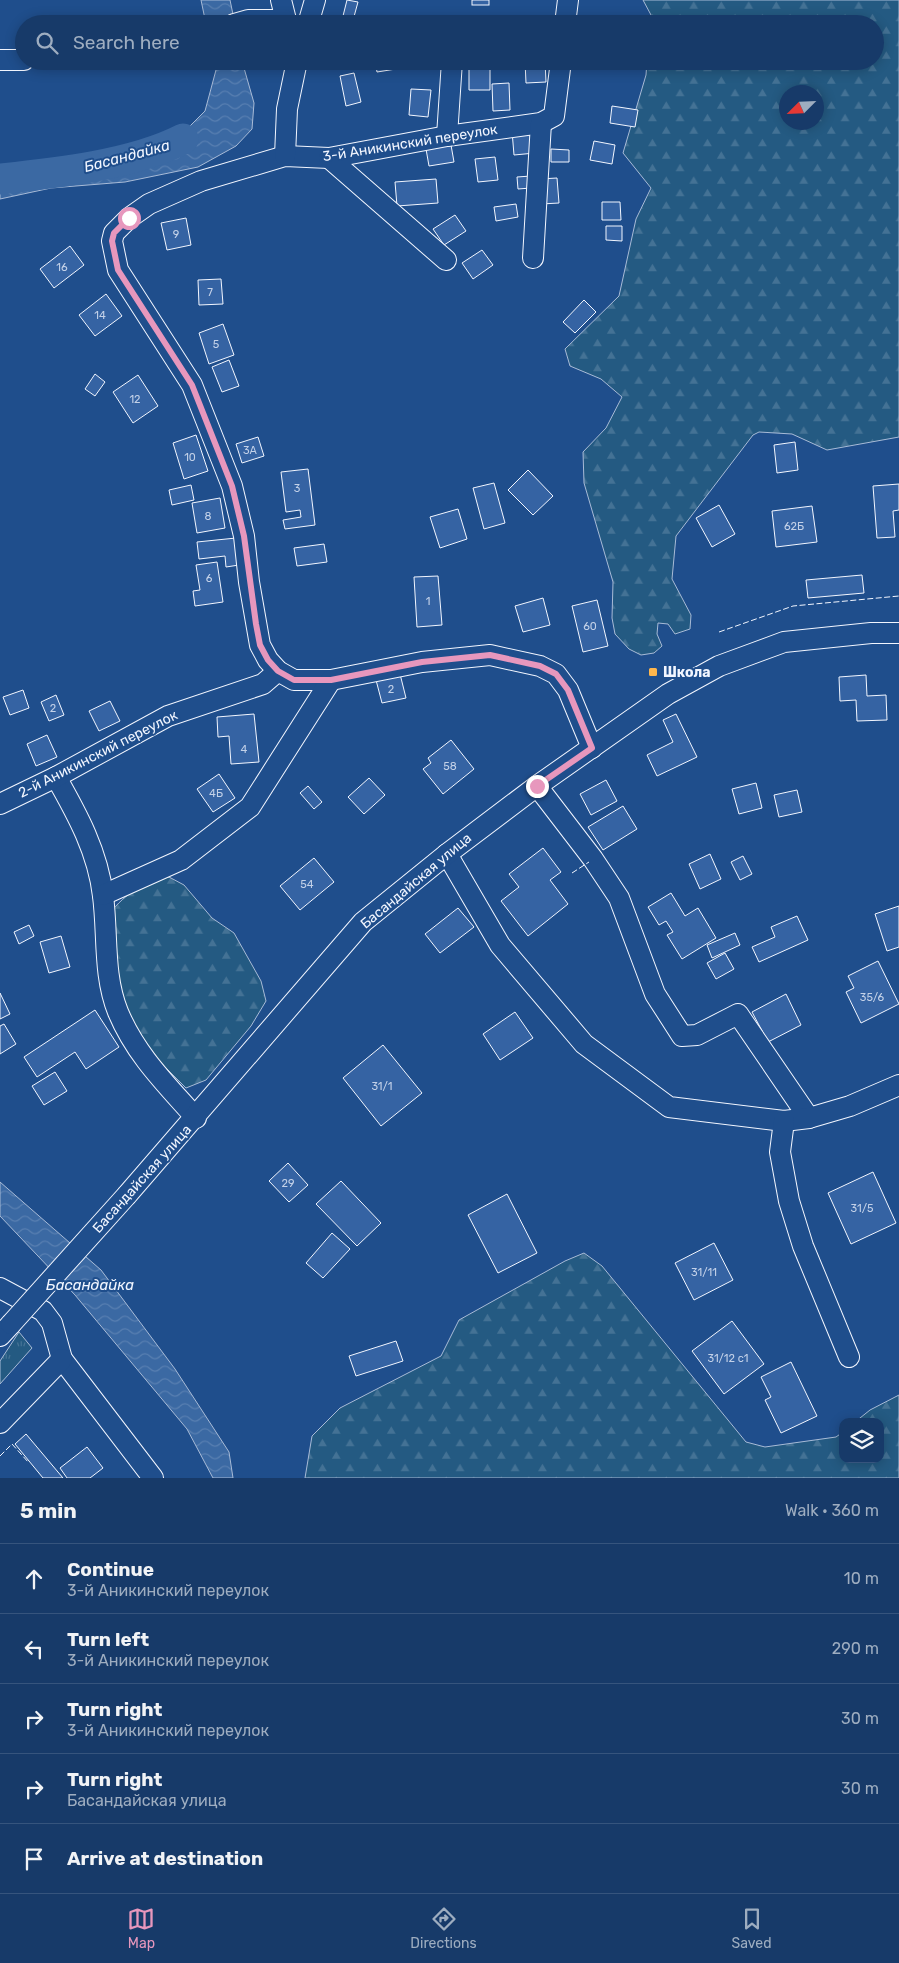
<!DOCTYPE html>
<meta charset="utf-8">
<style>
:root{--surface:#173a69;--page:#244571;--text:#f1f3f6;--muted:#9eadc0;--line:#36547d;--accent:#e797bd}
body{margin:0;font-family:Rubik,sans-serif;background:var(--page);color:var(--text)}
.controls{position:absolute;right:15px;bottom:15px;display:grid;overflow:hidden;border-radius:10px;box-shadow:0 2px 12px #0003}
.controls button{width:45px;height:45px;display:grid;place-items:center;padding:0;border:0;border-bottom:1px solid var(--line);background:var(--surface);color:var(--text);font:25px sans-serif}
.compass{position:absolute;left:779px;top:85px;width:45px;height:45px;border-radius:50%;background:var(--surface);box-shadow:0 2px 12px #0003;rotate:246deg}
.stop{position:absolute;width:15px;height:15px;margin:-11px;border:4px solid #e797bd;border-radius:50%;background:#fff}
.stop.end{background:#e797bd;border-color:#fff;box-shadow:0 1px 5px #0008}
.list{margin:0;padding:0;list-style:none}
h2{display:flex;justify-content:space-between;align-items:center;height:65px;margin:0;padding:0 20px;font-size:21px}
h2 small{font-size:16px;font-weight:400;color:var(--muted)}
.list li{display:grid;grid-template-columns:32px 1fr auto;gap:15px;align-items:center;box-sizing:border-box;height:70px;padding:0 20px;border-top:1px solid var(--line)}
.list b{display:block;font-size:19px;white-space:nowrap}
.list p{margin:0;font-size:16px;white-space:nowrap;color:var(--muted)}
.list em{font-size:16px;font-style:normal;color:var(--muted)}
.icon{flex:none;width:28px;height:28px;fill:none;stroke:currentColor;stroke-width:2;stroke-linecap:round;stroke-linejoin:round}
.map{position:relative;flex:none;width:899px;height:1478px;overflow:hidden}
.search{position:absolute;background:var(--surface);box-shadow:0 2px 12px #0003;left:15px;right:15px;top:15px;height:55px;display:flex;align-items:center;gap:12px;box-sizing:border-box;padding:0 18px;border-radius:28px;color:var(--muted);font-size:19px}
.sheet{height:415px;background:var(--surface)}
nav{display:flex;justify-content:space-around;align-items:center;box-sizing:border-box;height:70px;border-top:1px solid var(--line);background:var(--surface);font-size:14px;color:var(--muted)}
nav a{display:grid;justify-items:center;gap:2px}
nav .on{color:var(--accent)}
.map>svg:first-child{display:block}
.grass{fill:url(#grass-tufts);stroke:#a8bbd7}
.forest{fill:url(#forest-firs);stroke:#a8bbd7;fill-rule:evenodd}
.water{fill:url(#water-waves);stroke:#a8bbd7}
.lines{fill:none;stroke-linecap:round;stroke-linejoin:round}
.river{stroke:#3b69a3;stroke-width:31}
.building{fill:#3563a3;stroke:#f2f6ff}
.minor-casing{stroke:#f2f6ff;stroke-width:22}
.minor{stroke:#1f4e8c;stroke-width:20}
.minor-bridge-casing{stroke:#f2f6ff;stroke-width:22;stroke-linecap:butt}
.minor-bridge{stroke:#1f4e8c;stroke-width:20}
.fence{stroke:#f2f6ff;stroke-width:1;stroke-dasharray:6 2.5;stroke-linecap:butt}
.route{stroke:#e797bd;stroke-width:6}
.poi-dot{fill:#ffb74d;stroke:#1f4e8c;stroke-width:2}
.labels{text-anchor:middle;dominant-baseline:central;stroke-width:4;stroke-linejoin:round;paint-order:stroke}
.number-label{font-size:11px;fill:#c3d1e8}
.street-label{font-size:14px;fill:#f2f6ff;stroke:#1f4e8c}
.poi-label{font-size:14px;font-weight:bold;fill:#f2f6ff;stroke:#1f4e8c;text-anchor:start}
.water-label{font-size:15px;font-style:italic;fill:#f2f6ff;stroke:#1f4e8c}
</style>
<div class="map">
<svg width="899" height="1478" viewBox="0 0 899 1478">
<defs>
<pattern id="grass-tufts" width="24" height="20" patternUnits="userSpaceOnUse" patternTransform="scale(1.25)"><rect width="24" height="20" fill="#245a82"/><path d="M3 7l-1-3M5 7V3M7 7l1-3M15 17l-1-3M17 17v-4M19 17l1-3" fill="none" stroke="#447295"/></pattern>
<pattern id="forest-firs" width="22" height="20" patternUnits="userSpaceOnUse" patternTransform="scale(1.25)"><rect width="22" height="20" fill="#245a82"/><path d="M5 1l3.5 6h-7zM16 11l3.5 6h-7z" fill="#447295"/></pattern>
<pattern id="water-waves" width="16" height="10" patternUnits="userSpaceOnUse" patternTransform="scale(1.25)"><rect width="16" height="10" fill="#3b69a3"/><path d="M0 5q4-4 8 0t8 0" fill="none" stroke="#587fb1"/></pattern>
</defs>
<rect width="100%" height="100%" fill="#1f4e8c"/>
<polygon class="grass" points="19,1332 32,1348 0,1384 0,1361"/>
<g class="forest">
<path d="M 643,0 L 899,0 L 899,437 L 827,450 L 792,434 L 759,432 L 753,435 L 676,536 L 672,579 L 691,615 L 690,629 L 675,634 L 668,624 L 658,623 L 657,634 L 662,646 L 654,653 L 641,655 L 629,649 L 615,634 L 612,618 L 613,582 L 584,483 L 583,452 L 606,428 L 622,397 L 601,379 L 570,366 L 565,349 L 619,296 L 636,219 L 651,188 L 623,153 L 646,75 L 647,61 L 875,61 L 875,24 L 650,24 L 651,15 ZM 786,92 L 816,92 L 816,122 L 786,122 Z"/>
<path d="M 169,877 L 184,885 L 212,918 L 234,933 L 261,981 L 266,1001 L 251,1026 L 206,1080 L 186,1088 L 154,1056 L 129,1018 L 109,943 L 106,918 C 122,896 142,882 169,877 Z"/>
<polygon points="584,1253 602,1266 746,1442 765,1447 836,1437 843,1432 843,1459 880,1459 880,1422 855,1422 870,1410 899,1395 899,1478 305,1478 312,1436 340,1408 441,1356 459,1320 565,1261"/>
</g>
<g class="water">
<polygon points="201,0 230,0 235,24 206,24"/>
<polygon points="214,61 242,61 254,103 252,129 236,146 198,167 125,182 51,188 0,199 0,172 126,161 176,140 205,111 216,70"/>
<polygon points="0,1182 101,1270 175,1369 229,1452 233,1478 213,1478 187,1429 75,1295 0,1216"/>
</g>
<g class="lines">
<path class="river" d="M 0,179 C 56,173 132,165 183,139"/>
</g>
<g class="building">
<polygon points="347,0 358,2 352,24 341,24"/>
<rect x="472" y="0" width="17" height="5"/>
<rect x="526" y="16" width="29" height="8"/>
<polygon points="375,61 395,61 396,69 377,72"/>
<polygon points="525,61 545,61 546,82 526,83"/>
<polygon points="469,67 490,68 490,90 469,90"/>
<polygon points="354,73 361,102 346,106 340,76"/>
<polygon points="509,83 510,110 493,111 492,84"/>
<polygon points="411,89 431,90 428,117 409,115"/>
<polygon points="612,106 638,110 635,127 610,123"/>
<polygon points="533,129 535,153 514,155 512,131"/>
<polygon points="594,141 615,145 612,164 590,160"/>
<polygon points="451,145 454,162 429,166 426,149"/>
<polygon points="551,149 569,150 569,162 551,162"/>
<polygon points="495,157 498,180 478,182 475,159"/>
<polygon points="531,176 531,188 518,189 517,177"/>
<polygon points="557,178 559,203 541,204 540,179"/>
<polygon points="436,179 438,203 397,206 395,182"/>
<polygon points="602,202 620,202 621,220 602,220"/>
<polygon points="516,204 518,217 496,221 494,207"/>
<polygon points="455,215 466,231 444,245 433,229"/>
<polygon points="186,218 191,245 167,250 161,223"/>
<polygon points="606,226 622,226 622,241 606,240"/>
<polygon points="70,246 84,265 54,288 40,269"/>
<polygon points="482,250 493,265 473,279 462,263"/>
<polygon points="221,279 223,304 199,305 198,280"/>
<polygon points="106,294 122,316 95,336 79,315"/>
<polygon points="584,300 596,312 575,333 563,322"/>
<polygon points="223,324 234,355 209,364 199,333"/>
<polygon points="229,360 239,386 222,392 212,367"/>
<polygon points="95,374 105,382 95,396 85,389"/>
<polygon points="138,375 158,406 133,423 113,392"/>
<polygon points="196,435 208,471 184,479 173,443"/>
<polygon points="258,437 264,456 242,463 236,444"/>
<polygon points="795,442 798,470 777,473 774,445"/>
<polygon points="308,469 315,525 285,529 283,520 301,517 300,510 286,512 281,472"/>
<polygon points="528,470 553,496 533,515 508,490"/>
<polygon points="494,483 505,523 484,529 473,488"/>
<polygon points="899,484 899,510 893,511 895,537 877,538 873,486"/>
<polygon points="191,485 194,500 172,505 169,490"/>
<polygon points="220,498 225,528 197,533 192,503"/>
<polygon points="719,505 735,534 712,547 696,518"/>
<polygon points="812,506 817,542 776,547 772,511"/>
<polygon points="458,509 467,539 440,548 430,517"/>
<polygon points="236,538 239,565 226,567 225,556 199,559 197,542"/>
<polygon points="324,544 327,562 297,566 294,548"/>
<polygon points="217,562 223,602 195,606 193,591 200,590 196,565"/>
<polygon points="862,575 864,593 808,598 806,580"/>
<polygon points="438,576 442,625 417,627 414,577"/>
<polygon points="543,598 550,625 523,632 515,606"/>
<polygon points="597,600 608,646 583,652 572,606"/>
<polygon points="400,674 406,698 382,703 376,680"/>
<polygon points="866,675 867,696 886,695 887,720 857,721 856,700 840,701 839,677"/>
<polygon points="23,690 29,708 10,715 3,697"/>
<polygon points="56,695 64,715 49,721 41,702"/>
<polygon points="110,701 120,721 99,731 89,711"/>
<polygon points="254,714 259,762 231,764 229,736 218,737 217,717"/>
<polygon points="676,714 697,757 657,776 647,755 673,742 663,720"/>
<polygon points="47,735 57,757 36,766 27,744"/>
<polygon points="451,740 474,769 443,794 423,769 431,763 428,758"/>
<polygon points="219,774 235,798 213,812 197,789"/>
<polygon points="369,778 385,795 364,814 348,797"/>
<polygon points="606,780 617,801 591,815 580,794"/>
<polygon points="756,783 762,808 739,814 732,789"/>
<polygon points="308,786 322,802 314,809 300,793"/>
<polygon points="797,790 802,812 779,817 774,795"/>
<polygon points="623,806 637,829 603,850 588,827"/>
<polygon points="543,848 561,872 550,880 568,904 528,936 501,901 519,887 509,874"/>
<polygon points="710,854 721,879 700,889 689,864"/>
<polygon points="743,856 752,874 740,880 731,862"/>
<polygon points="314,858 334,882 300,910 280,886"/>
<polygon points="671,893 685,916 698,908 716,938 682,959 667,935 673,932 666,921 659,925 648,907"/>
<polygon points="899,906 899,947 887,951 875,914"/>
<polygon points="458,908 474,927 440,953 425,934"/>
<polygon points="797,916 808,940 759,962 752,947 775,937 771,927"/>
<polygon points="29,925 34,936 19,944 14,932"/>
<polygon points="735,933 740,945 712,958 707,945"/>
<polygon points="61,936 70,967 49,973 40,942"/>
<polygon points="725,953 734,969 716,979 707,963"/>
<polygon points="878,961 899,1004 861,1023 846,992 854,988 848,976"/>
<polygon points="0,993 10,1014 0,1019"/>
<polygon points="786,994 801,1025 768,1042 752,1012"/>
<polygon points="95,1010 119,1047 86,1069 75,1052 37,1077 24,1057"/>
<polygon points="515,1012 533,1038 500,1060 483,1034"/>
<polygon points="4,1024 16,1044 0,1054 0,1026"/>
<polygon points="383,1045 422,1093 381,1126 343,1078"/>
<polygon points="55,1072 67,1091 44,1105 32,1086"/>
<polygon points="288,1163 308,1185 289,1202 269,1181"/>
<polygon points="873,1172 896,1223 851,1244 828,1193"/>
<polygon points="341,1181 381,1223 357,1246 316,1204"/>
<polygon points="507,1194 537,1253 498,1273 468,1215"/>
<polygon points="332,1233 350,1249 323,1278 306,1263"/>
<polygon points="714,1243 733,1280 694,1300 675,1263"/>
<polygon points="732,1321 764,1364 724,1394 692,1351"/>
<polygon points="396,1341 403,1361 356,1376 349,1356"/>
<polygon points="791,1362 817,1416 781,1433 765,1400 771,1397 761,1377"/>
<polygon points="26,1434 63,1478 43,1478 15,1444"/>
<polygon points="87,1447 103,1468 90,1478 67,1478 60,1468"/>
</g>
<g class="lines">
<defs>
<g id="minor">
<polyline points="281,0 287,24"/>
<polyline points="234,24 248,20 285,20"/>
<polyline points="308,24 315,0"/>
<polyline points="565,24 568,0"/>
<polyline points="0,60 24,60"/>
<polyline points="561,61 554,116 541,123 447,136 329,158 285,156 201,181 149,204 129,218 114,233 112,241 118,270 192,385 232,486 244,536 249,582 260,645 268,660 278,671 294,680 331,680 422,662 490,655 540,666 556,674 568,690 592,748"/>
<polyline points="447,136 452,61"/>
<polyline points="285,156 287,109 297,61"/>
<polyline points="329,158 446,260"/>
<polyline points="533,258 541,123"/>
<path d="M 56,777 C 77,814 98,852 103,896 C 108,934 103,975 118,1012 C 136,1055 166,1084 196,1118"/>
<polyline points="537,786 593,859 619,898 655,994 682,1036 697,1035 738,1014 809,1118"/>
<polyline points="0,804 56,777 168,716 263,684 278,671"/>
<polyline points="447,854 500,945 584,1044 669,1107 784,1121 809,1118 850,1106 899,1085"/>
<polyline points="103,895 181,860 250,807 331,680"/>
<polyline points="784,1121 780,1152 789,1201 803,1246 849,1357"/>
<polyline points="127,1195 363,922 447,854 537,786 668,694 719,666 784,642 871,633 899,633"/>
<polyline points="0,1288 43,1311 52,1323 62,1359 153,1478"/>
<polyline points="0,1336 11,1324"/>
<polyline points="0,1423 62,1359"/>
</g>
</defs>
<use href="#minor" class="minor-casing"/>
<use href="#minor" class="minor"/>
<defs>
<polyline id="minor-bridge" points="11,1324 127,1195"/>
</defs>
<use href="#minor-bridge" class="minor-bridge-casing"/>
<use href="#minor-bridge" class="minor-bridge"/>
<g class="fence">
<polyline points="719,632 793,606 899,596"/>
<polyline points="572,873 589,862"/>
<polyline points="0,1456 12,1444 29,1463"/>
</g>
</g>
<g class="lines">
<polyline class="route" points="129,218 114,233 112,241 118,270 192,385 232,486 244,536 256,624 260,645 268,660 278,671 294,680 331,680 422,662 490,655 540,666 556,674 568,690 592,748 537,786"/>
</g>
<rect class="poi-dot" x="648" y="667" width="10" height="10" rx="2.5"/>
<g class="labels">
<g class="number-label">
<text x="176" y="234">9</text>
<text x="62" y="267">16</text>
<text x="210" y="292">7</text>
<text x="100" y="315">14</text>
<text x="216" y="344">5</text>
<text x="135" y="399">12</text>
<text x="250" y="450">3А</text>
<text x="190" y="457">10</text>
<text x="297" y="488">3</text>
<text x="208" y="516">8</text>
<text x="794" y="526">62Б</text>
<text x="209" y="578">6</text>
<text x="428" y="601">1</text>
<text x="590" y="626">60</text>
<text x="391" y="689">2</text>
<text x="53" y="708">2</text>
<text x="244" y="749">4</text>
<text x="450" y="766">58</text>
<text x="216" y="793">4Б</text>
<text x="307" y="884">54</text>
<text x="872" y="997">35/6</text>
<text x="382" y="1086">31/1</text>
<text x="288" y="1183">29</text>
<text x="862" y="1208">31/5</text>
<text x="704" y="1272">31/11</text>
<text x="728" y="1358">31/12 с1</text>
</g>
<g class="street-label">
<text transform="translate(410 143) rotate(-9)">3-й Аникинский переулок</text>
<text transform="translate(98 754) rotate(-27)">2-й Аникинский переулок</text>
<text transform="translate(416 881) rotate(-40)">Басандайская улица</text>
<text transform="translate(142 1179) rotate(-48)">Басандайская улица</text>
</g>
<g class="poi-label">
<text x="663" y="672">Школа</text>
</g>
<g class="water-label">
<text transform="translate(127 156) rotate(-15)">Басандайка</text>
<text x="90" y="1285">Басандайка</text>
</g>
</g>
</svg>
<div class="controls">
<button><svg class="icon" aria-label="layers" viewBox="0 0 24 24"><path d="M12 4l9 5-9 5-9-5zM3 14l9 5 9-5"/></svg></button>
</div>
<svg class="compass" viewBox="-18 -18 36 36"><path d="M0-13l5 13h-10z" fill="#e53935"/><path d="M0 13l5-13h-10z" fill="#9eadc0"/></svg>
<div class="stop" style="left:129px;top:218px"></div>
<div class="stop end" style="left:537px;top:786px"></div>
<div class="search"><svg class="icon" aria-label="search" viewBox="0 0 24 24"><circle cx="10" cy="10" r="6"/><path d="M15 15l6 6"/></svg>Search here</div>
</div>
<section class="sheet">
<h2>5 min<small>Walk · 360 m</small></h2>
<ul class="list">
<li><svg class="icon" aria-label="ahead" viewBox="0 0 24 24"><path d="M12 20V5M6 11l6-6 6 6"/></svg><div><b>Continue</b><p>3-й Аникинский переулок</p></div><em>10 m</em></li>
<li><svg class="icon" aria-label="left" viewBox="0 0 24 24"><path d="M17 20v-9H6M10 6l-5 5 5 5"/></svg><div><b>Turn left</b><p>3-й Аникинский переулок</p></div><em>290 m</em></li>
<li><svg class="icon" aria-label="right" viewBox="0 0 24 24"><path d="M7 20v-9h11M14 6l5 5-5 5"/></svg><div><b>Turn right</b><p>3-й Аникинский переулок</p></div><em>30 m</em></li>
<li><svg class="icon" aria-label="right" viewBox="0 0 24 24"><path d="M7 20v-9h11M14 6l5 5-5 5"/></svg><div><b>Turn right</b><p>Басандайская улица</p></div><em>30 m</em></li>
<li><svg class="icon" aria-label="arrive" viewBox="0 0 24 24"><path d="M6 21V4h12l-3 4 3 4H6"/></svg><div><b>Arrive at destination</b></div></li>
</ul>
</section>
<nav>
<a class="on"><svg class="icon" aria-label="map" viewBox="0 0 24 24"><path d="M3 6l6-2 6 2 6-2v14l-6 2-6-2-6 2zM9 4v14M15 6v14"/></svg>Map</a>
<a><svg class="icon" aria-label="directions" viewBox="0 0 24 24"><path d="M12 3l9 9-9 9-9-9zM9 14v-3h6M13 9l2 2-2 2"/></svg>Directions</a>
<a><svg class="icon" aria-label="saved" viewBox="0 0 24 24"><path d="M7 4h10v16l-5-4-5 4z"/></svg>Saved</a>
</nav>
